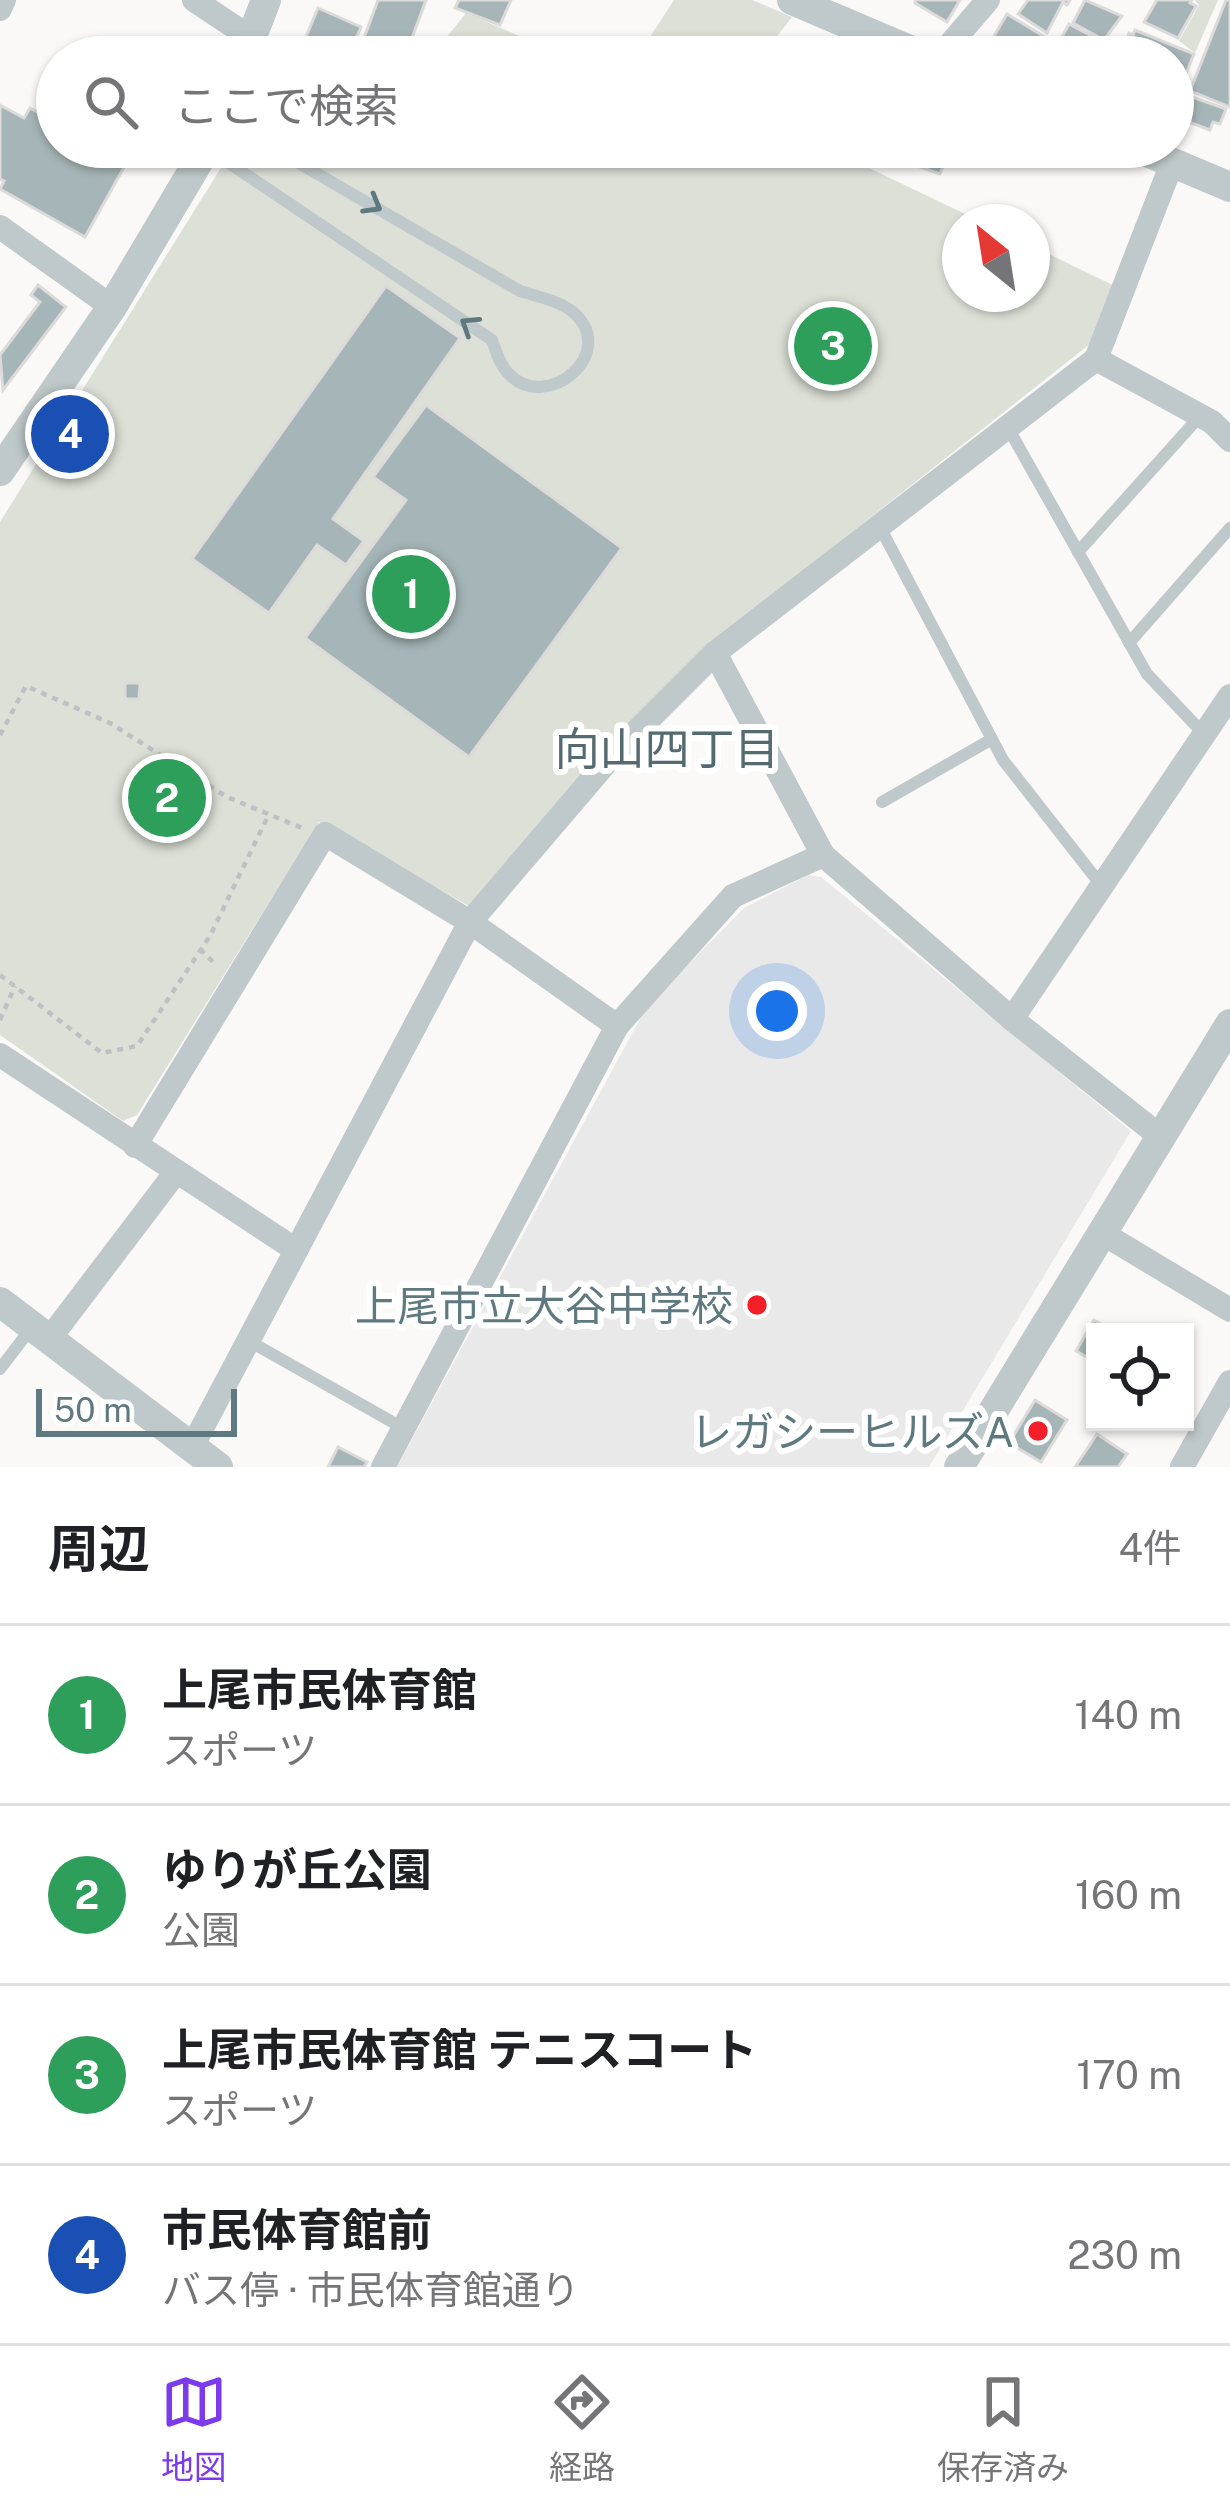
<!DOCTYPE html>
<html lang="ja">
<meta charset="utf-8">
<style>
:root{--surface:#fff;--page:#f6f6f6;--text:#202124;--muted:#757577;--line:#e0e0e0;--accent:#7c3aed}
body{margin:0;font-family:"Public Sans","Noto Sans JP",sans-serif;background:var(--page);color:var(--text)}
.controls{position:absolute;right:36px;bottom:36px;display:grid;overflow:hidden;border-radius:0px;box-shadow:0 3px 9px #0004}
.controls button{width:108px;height:108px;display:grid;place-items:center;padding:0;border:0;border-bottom:3px solid var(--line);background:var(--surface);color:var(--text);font:60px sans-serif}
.compass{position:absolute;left:942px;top:204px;width:108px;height:108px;border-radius:50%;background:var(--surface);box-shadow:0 3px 9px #0004;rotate:330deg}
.scale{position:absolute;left:36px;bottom:30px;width:201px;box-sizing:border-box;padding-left:12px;border:6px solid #5e797f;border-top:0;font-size:33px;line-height:42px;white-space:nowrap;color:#5e797f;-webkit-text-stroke:9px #fff;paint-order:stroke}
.you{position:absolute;left:777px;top:1011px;width:42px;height:42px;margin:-30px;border:9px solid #fff;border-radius:50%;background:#1a73e8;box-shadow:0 0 0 18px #1a73e833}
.badge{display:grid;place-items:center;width:78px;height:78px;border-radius:50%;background:var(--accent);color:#fff;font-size:39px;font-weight:700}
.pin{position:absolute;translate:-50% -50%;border:6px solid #fff;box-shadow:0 3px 12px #0006}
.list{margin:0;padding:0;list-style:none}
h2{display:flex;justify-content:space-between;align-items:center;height:156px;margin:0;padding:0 48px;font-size:51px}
h2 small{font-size:39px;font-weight:400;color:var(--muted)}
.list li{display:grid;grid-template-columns:78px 1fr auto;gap:36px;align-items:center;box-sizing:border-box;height:180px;padding:0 48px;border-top:3px solid var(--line)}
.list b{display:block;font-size:45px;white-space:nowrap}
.list p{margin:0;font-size:39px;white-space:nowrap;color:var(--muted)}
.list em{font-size:39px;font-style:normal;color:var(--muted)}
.icon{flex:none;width:66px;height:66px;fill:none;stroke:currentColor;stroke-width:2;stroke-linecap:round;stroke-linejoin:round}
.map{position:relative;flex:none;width:1230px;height:1467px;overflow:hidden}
.search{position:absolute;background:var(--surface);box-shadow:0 3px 9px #0004;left:36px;right:36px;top:36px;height:132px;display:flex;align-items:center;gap:30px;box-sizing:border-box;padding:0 42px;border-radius:66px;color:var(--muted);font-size:45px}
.sheet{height:876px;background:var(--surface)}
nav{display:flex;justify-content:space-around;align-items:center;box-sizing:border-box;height:168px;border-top:3px solid var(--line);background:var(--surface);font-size:33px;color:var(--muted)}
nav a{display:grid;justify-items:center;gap:6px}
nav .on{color:var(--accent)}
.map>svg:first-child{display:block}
.built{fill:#e8e9e8}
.green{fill:#dce0d6}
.building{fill:#a6b6b8;stroke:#dcdbd9;stroke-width:3}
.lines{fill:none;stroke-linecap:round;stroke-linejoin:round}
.path{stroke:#bcc2c3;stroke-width:4.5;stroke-dasharray:6 6;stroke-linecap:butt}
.service{stroke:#bfc8ca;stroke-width:12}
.minor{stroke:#bfc8ca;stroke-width:24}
.tertiary{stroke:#bfc8ca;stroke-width:30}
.oneway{stroke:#5e797f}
.poi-dot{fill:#f21f28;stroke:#fff;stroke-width:4.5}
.labels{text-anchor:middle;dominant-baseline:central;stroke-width:12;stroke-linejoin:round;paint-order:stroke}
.poi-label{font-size:42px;fill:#5e797f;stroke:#fff;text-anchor:end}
.neighbourhood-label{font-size:45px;fill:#556b6f;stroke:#fff}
</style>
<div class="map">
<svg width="1230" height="1467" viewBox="0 0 1230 1467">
<rect width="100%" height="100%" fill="#faf9f7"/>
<polygon class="built" points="808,875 821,877 1131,1131 929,1467 397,1467 647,1006 744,908"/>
<g class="green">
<polygon points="674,0 752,0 792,17 761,57 637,57"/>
<polygon points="1195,0 1218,0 1195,53 1179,41 1199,5"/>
<polygon points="466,13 568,57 431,57"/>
<polygon points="234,147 825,147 982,222 960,222 960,294 1032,294 1032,246 1117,287 1090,344 699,653 469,906 319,822 137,1115 123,1121 0,1035 0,522"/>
</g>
<g class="building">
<polygon points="378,0 426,0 405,57 357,57"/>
<polygon points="459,0 511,0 500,25 455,8"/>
<polygon points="916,0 960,0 947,22 915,3"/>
<polygon points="1028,0 1070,0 1067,5 1063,2 1047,33 1018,14"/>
<polygon points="1085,0 1122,16 1104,40 1073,23"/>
<polygon points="1157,0 1192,0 1190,3 1196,6 1178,38 1144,22"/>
<polygon points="1226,0 1230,0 1230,107 1190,91"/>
<polygon points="318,8 361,27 348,57 313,57 300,51"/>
<polygon points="1007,14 1055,43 1047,57 1028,57 994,36"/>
<polygon points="1069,24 1099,40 1090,56 1080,51 1077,57 1051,57"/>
<polygon points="1135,30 1194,54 1176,98 1173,97 1173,57 1123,57 1129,33 1133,35"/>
<polygon points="1184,94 1226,109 1220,124 1213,122 1210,130 1175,117"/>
<polygon points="0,105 24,118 30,108 57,123 57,147 99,147 127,162 85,237 0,189 4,181 0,179"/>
<polygon points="920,147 952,147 940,174 920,167 915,159"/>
<polygon points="38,285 66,307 3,390 0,355 40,302 31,295"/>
<polygon points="386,286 460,338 333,519 364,541 346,565 317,545 269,613 192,559"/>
<polygon points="426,405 622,548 469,757 305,638 406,500 373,477"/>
<polygon points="125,683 140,683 139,699 125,699"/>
<polygon points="1094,1320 1115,1332 1095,1332 1095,1362 1076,1351"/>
<polygon points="1035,1400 1067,1420 1041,1462 1009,1443"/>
<polygon points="1097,1434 1127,1454 1118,1467 1075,1467"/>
<polygon points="338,1447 367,1462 364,1467 328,1467"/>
</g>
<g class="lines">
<g class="path">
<polyline points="0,735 26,686 110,723 227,797 302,828"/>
<polyline points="200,949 217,966"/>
<polyline points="0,975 102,1053 137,1046 210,936 268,816"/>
<polyline points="0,1020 15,986"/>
</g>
<g class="service">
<path d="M 219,147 L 226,161 L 492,340 C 496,351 500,366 509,374 C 547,414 620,352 573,312 C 558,300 538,297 520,291 L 271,147"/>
<polyline points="1007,426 1147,674 1202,732"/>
<polyline points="881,529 1003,760 1101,885"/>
<polyline points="1078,552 1200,416"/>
<polyline points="1129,643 1230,528"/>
<polyline points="882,802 992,739"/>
<polyline points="249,1341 403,1428"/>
<polyline points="0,1369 32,1327"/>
</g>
<g class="minor">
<polyline points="194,0 251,38"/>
<polyline points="0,9 4,0"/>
<polyline points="939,57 988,0"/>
<polyline points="0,227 112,307"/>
<polyline points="1096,359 1212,422 1230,440"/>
<polyline points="715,653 823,855 1012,1019 1161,1137"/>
<polyline points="1012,1019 1230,696"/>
<polyline points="0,1055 296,1250"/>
<polyline points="135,1146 325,834 470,922 617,1026"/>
<polyline points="1102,1233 1230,1310"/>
<polyline points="50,1338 176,1172"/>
<polyline points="192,1447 470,922 611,757 715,653 1096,359 1172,163"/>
<polyline points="383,1467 617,1026 733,896 823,855"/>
<polyline points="1182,1467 1230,1382"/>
</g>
<g class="tertiary">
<polyline points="792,0 926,57"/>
<polyline points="244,57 266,0"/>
<polyline points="1135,147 1230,187"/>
<polyline points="0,471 112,307 207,147"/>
<polyline points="0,1302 218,1467"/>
<polyline points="959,1467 1230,1024"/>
</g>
</g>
<defs><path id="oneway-chevron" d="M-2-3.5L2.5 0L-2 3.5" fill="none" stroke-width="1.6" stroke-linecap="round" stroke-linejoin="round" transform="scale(3)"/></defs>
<g class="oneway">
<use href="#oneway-chevron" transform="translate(373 205) rotate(30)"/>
<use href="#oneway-chevron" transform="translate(469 325) rotate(-147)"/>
</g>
<g class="poi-dot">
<circle cx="757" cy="1305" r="12"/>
<circle cx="1038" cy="1431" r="12"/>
</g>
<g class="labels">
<g class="poi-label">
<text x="733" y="1305">上尾市立大谷中学校</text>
<text x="1014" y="1431">レガシーヒルズA</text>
</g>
<g class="neighbourhood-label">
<text x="667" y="748">向山四丁目</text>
</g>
</g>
</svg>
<div class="controls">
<button><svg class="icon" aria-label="locate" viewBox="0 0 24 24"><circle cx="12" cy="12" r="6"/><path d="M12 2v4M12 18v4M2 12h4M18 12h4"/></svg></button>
</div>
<svg class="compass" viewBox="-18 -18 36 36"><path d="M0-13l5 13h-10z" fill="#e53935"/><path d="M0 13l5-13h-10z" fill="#757577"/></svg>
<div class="scale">50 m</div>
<div class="you"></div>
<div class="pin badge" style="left:411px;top:594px;background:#2e9e5b">1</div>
<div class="pin badge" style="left:167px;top:798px;background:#2e9e5b">2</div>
<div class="pin badge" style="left:833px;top:346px;background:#2e9e5b">3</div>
<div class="pin badge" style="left:70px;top:434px;background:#1a4fb4">4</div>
<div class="search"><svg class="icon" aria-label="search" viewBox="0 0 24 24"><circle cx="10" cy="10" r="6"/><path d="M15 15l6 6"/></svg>ここで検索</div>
</div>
<section class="sheet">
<h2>周辺<small>4件</small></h2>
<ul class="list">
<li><span class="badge" style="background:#2e9e5b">1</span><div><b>上尾市民体育館</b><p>スポーツ</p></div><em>140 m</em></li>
<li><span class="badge" style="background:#2e9e5b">2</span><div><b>ゆりが丘公園</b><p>公園</p></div><em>160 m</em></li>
<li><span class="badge" style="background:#2e9e5b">3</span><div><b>上尾市民体育館 テニスコート</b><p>スポーツ</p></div><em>170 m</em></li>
<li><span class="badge" style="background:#1a4fb4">4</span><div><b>市民体育館前</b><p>バス停 · 市民体育館通り</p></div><em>230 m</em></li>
</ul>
</section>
<nav>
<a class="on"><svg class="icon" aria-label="map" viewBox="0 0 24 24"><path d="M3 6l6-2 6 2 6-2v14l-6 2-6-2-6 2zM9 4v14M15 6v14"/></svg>地図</a>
<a><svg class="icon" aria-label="directions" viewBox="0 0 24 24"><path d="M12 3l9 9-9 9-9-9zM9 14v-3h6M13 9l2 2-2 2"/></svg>経路</a>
<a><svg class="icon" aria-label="saved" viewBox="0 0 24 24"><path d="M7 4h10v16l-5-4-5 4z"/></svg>保存済み</a>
</nav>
